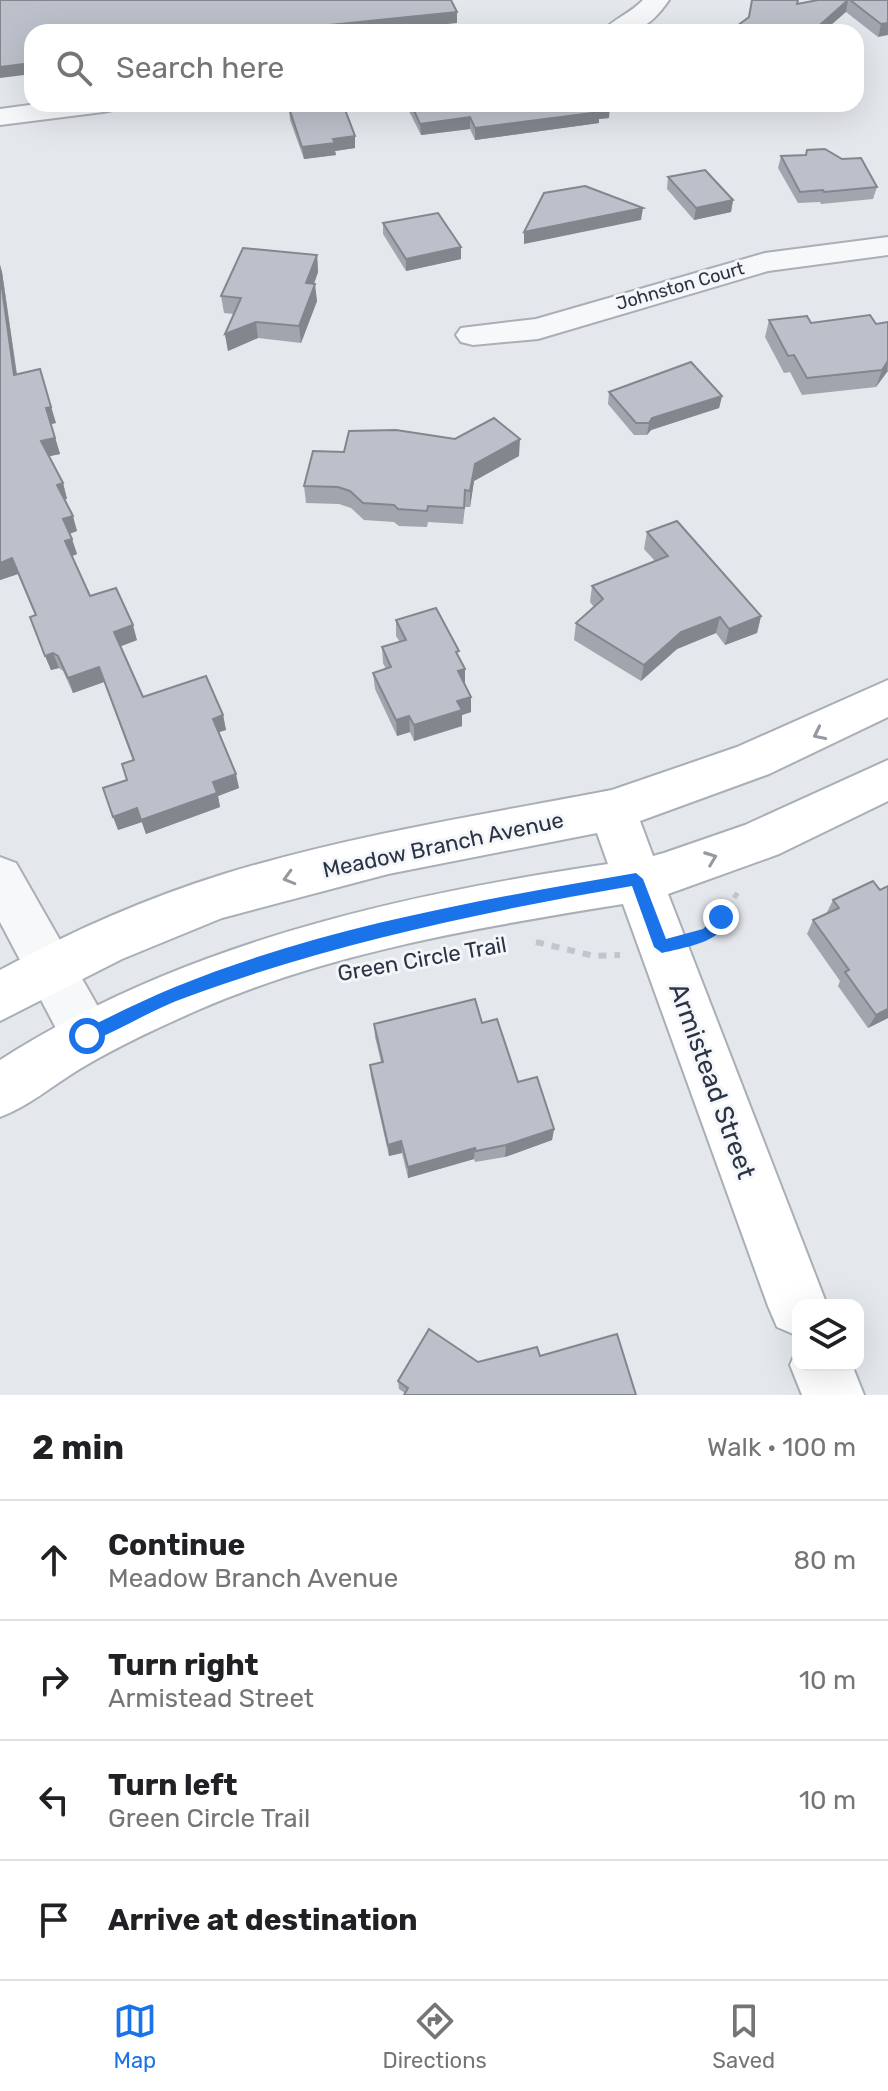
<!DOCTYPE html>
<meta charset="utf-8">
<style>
:root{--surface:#fff;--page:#f6f6f6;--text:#202124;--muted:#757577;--line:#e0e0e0;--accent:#1a73e8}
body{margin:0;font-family:Rubik,sans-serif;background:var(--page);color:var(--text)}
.controls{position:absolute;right:24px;bottom:24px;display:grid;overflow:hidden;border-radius:16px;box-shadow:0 8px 32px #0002}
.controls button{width:72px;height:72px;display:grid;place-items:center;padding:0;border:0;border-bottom:2px solid var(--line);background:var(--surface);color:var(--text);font:40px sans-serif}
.stop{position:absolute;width:24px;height:24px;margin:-18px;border:6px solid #1a73e8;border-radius:50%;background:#fff}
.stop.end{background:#1a73e8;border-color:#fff;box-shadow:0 2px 8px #0008}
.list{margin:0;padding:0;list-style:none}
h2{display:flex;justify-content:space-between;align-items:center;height:104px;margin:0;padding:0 32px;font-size:34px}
h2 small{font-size:26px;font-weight:400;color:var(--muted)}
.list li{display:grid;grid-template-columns:52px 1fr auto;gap:24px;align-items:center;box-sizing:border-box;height:120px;padding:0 32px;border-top:2px solid var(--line)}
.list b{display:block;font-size:30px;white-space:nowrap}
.list p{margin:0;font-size:26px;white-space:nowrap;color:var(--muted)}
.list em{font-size:26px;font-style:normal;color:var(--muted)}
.icon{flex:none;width:44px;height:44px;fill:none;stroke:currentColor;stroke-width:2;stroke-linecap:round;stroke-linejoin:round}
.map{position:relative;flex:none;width:888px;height:1395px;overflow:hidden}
.search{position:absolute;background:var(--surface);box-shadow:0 8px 32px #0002;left:24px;right:24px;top:24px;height:88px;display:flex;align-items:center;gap:20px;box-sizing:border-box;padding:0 28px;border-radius:24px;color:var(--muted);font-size:30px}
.sheet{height:584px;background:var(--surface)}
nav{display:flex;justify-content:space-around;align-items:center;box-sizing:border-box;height:112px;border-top:2px solid var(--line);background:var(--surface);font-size:22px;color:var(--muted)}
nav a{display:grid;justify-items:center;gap:4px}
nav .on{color:var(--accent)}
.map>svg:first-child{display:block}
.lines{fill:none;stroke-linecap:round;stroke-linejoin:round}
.street-casing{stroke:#a9aeb7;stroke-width:4}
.secondary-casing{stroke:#a9aeb7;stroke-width:4}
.path-far1{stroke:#c2c5cb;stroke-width:5;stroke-dasharray:6 6;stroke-linecap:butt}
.path{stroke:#c2c5cb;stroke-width:6;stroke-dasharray:8 8;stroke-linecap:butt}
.street{fill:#f7f8fa;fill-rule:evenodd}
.secondary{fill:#fff;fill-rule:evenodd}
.wall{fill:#a1a5ae}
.shaded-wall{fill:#83868d}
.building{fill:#bbc0ca;stroke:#83868d;stroke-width:2}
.oneway{stroke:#959aa2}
.route{fill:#1a73e8}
.labels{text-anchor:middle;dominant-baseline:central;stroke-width:6;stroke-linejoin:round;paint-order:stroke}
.far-street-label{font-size:18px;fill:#2b3445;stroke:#f4f6f9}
.street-label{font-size:22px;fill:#2b3445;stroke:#f4f6f9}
.near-street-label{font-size:26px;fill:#2b3445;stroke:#f4f6f9}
</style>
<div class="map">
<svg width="888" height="1395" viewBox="0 0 888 1395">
<rect width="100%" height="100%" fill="#e4e7ec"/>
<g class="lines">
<defs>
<g id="street">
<path d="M 643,0 L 669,0 C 648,30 637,32 602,32 C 613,19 631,13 643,0 Z"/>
<polygon points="37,104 117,104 113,110 103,112 0,125 0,109"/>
<polygon points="888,237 888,255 768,271 538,339 473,345 461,342 456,335 461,328 536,319 765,253"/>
<polygon points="0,857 16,863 105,1019 112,1036 105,1053 87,1060 69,1053 0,922"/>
</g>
<g id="secondary">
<path d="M 888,680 L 888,717 L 769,774 L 640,821 L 653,856 L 664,853 L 745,825 L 888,760 L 888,801 L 779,854 L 668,894 L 827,1305 L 798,1305 L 798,1336 L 777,1327 L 768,1306 L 623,904 C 480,927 331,952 198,1010 C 157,1028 116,1047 78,1070 C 52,1086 29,1106 0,1117 L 0,1060 C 182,944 397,895 608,864 L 597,833 L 388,874 L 222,918 L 122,959 L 0,1021 L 0,970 C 72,931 146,898 224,874 C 351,835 482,815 612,790 L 737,747 Z"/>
<polygon points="798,1347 798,1365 852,1365 864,1395 802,1395 790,1365"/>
</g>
</defs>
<use href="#street" class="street-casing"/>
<use href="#secondary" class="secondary-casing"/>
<polyline class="path-far1" points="713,927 739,891"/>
<g class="path">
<polyline points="704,935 715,925"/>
<polyline points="536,942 594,956 620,955"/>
</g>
<use href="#street" class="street"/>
<use href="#secondary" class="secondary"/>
</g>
<g class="wall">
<polygon points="818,0 888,0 878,37 846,12 797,4"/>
<polygon points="407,104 608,104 609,118 599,119 599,123 475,140 470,129 421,135 407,107"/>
<polygon points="289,108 324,109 355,148 335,151 336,155 304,159 290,120"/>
<polygon points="781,156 877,187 873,199 821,204 820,202 798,203 778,168"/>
<polygon points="668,177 733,200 731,212 694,220 667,189"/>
<polygon points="383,223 461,259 406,271 383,234"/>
<polygon points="317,255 318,272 314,284 317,301 301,343 258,338 228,351 225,334 234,314 224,313 221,296"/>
<polygon points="0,265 2,272 17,374 56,423 51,424 60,454 49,456 63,483 67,499 65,499 77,531 70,534 77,554 72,556 90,596 137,640 121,646 143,697 223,715 226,730 219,732 239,788 218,796 220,807 146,834 142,822 118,830 127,780 133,761 104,682 73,693 63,671 59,668 51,670 30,617 35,615 18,574 0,580"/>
<polygon points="769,320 811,323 876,324 888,322 888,372 887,372 876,387 802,395 790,372 784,373 765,337"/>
<polygon points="609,392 722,396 719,408 651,430 647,435 634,435 608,404"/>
<polygon points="344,452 519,456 474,481 470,507 465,507 463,524 428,522 427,527 399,526 394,522 364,520 351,508 339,504 306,503 304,486"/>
<polygon points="647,532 761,616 757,633 725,645 716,633 677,649 641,681 574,640 576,623 594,607 590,602 592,586 655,561 644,549"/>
<polygon points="396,620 458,656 471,712 462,715 462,726 414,741 410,732 397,736 375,689 373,673 386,669 383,663 382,647 400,642 396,636"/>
<polygon points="873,881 888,1018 868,1028 838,986 840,981 807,934 813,920 826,914 833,900"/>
<polygon points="482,1023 518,1082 554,1129 552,1140 505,1157 475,1162 474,1159 408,1178 402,1153 389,1156 371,1077 370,1065 381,1062 375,1037 374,1024"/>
<polygon points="540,1356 636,1395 405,1393 399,1389 398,1381 478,1362"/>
</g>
<g class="shaded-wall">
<polygon points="848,0 846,12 823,32 812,32"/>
<polygon points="457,12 457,23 371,32 261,32"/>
<polygon points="888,23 888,35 878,37 881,24"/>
<polygon points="32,63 32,74 0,78 0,67"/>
<polygon points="610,107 609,118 599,119 599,123 475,140 475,128"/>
<polygon points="470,117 470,129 421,135 420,124"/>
<polygon points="355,136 355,148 335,151 336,155 304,159 302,147 333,139"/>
<polygon points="733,200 731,212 694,220 696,208"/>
<polygon points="643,208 641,220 524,244 524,232"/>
<polygon points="461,247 461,259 406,271 406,259"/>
<polygon points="317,255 318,272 308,300 306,283"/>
<polygon points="0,265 2,272 19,391 14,375 0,274"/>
<polygon points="315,284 317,301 301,343 299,326"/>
<polygon points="256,322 258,338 228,351 225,334"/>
<polygon points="888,361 887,372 876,387 882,370"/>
<polygon points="40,369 56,423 51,424 60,454 46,457 41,441 46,408"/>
<polygon points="722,396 719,408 651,430 647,435 649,423 652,418"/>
<polygon points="520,439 519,456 474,481 470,507 470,491 475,464"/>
<polygon points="63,483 67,499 62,500 57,485"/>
<polygon points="73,516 77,531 68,534 63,519"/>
<polygon points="72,539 77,554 70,557 65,541"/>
<polygon points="12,558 18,574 0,580 0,563"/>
<polygon points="761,616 757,633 725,645 729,629"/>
<polygon points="720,617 716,633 677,649 641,681 644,665 681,632"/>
<polygon points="133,625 137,640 119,647 114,632"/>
<polygon points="53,653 59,668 51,670 45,656"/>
<polygon points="99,667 104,682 73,693 68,678"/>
<polygon points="465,669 465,685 458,671"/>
<polygon points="471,697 471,712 462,715 462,726 414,741 414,725 457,701"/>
<polygon points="223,715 226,730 216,733 213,719"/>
<polygon points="409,716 410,732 397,736 396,720"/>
<polygon points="236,774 239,788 218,796 220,807 146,834 141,820 213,782"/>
<polygon points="137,808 142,822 118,830 113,817"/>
<polygon points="888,1009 888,1018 868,1028 876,1015"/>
<polygon points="554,1129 552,1140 505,1157 506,1145"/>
<polygon points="401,1141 402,1153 389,1156 388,1145"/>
<polygon points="475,1148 474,1159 408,1178 408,1167"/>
</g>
<g class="building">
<polygon points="0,0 451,0 457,12 261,32 32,32 32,63 0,67"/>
<polygon points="752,0 798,0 797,4 818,0 848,0 812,32 729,32 749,17"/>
<polygon points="850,0 888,0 888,23 881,24"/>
<polygon points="322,104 324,109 344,107 355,136 333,139 335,143 302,147 289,108"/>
<polygon points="411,104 608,104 610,107 598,108 600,112 475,128 470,117 420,124"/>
<polygon points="825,149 842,159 861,158 877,187 824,192 823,190 800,192 781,156 806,155 807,150"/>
<polygon points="705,170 733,200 696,208 668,177"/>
<polygon points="585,186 643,208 524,232 544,193"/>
<polygon points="438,213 461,247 406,259 383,223"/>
<polygon points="243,248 317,255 306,283 315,284 299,326 256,322 225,334 241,298 221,296"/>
<polygon points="0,274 14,375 40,369 51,407 46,408 55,438 41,441 63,483 57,485 73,516 63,519 72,539 65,541 90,596 116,588 133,625 114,632 143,697 206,676 223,715 213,719 236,774 213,782 217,793 141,820 137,808 113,817 103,788 127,780 122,764 134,760 99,667 68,678 58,656 53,653 45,656 30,617 36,615 12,558 0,563"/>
<polygon points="870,315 876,324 888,322 888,361 882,370 807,378 794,355 788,356 769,320 807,316 811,323"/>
<polygon points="691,362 722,396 652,418 649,423 636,423 609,392"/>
<polygon points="494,418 520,439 475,464 470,491 465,490 464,508 428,506 427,511 398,509 394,505 363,503 350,491 338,487 304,486 313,451 344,452 349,431 396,430 455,439"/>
<polygon points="677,521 761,616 729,629 720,617 681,632 644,665 576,623 603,599 592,586 668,556 647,532"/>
<polygon points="436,608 459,651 456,652 465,669 458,671 471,697 457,701 462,710 414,725 409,716 396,720 373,673 391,667 382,647 406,640 396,620"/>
<polygon points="873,881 880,890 888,886 888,1009 876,1015 845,972 849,970 813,920 839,908 833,900"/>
<polygon points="475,999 482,1023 497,1019 518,1082 537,1077 554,1129 506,1145 476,1151 475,1148 408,1167 401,1141 388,1145 370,1065 383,1062 374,1024"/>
<polygon points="429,1329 478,1362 537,1347 540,1356 617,1334 636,1395 404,1395 408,1388 398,1381"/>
</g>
<defs><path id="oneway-chevron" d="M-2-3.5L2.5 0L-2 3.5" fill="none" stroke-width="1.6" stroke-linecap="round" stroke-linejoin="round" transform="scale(2)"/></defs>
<g class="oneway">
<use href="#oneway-chevron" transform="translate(819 734) rotate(154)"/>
<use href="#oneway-chevron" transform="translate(711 858) rotate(-21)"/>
<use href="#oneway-chevron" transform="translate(289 878) rotate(164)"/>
</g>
<path class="route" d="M 636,873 L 643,879 L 666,939 L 703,929 L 721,911 L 726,913 C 733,941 681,948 662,953 L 654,947 L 632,886 C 481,912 330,944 187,997 C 152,1009 121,1030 87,1043 L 79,1036 L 81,1031 C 112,1016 143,1000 175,987 C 319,928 483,899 636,873 Z"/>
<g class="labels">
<g class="far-street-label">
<text transform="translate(680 286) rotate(-16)">Johnston Court</text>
</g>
<g class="street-label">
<text transform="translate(443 845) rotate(-12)">Meadow Branch Avenue</text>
<text transform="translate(422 959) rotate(-10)">Green Circle Trail</text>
</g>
<g class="near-street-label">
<text transform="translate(712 1081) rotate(70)">Armistead Street</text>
</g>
</g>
</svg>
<div class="controls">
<button><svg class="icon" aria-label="layers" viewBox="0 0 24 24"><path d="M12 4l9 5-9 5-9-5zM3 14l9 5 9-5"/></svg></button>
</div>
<div class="stop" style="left:87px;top:1036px"></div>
<div class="stop end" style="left:721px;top:917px"></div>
<div class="search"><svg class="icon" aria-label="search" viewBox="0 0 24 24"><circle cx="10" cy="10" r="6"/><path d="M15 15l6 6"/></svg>Search here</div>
</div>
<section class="sheet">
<h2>2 min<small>Walk · 100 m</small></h2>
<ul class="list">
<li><svg class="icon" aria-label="ahead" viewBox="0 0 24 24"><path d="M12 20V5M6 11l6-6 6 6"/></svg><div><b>Continue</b><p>Meadow Branch Avenue</p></div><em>80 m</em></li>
<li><svg class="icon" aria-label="right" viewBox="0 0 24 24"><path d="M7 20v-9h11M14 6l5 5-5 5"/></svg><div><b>Turn right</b><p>Armistead Street</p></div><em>10 m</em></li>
<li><svg class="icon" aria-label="left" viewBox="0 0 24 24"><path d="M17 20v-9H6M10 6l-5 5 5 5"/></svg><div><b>Turn left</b><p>Green Circle Trail</p></div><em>10 m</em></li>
<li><svg class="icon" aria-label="arrive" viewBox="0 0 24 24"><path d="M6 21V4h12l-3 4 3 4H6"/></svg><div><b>Arrive at destination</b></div></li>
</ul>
</section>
<nav>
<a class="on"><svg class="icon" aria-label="map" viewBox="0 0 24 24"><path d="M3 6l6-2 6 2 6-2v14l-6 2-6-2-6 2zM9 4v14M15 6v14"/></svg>Map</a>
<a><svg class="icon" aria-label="directions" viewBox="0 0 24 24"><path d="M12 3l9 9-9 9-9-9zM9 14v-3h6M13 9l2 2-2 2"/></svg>Directions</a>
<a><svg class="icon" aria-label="saved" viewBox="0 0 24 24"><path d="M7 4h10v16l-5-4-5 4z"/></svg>Saved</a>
</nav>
